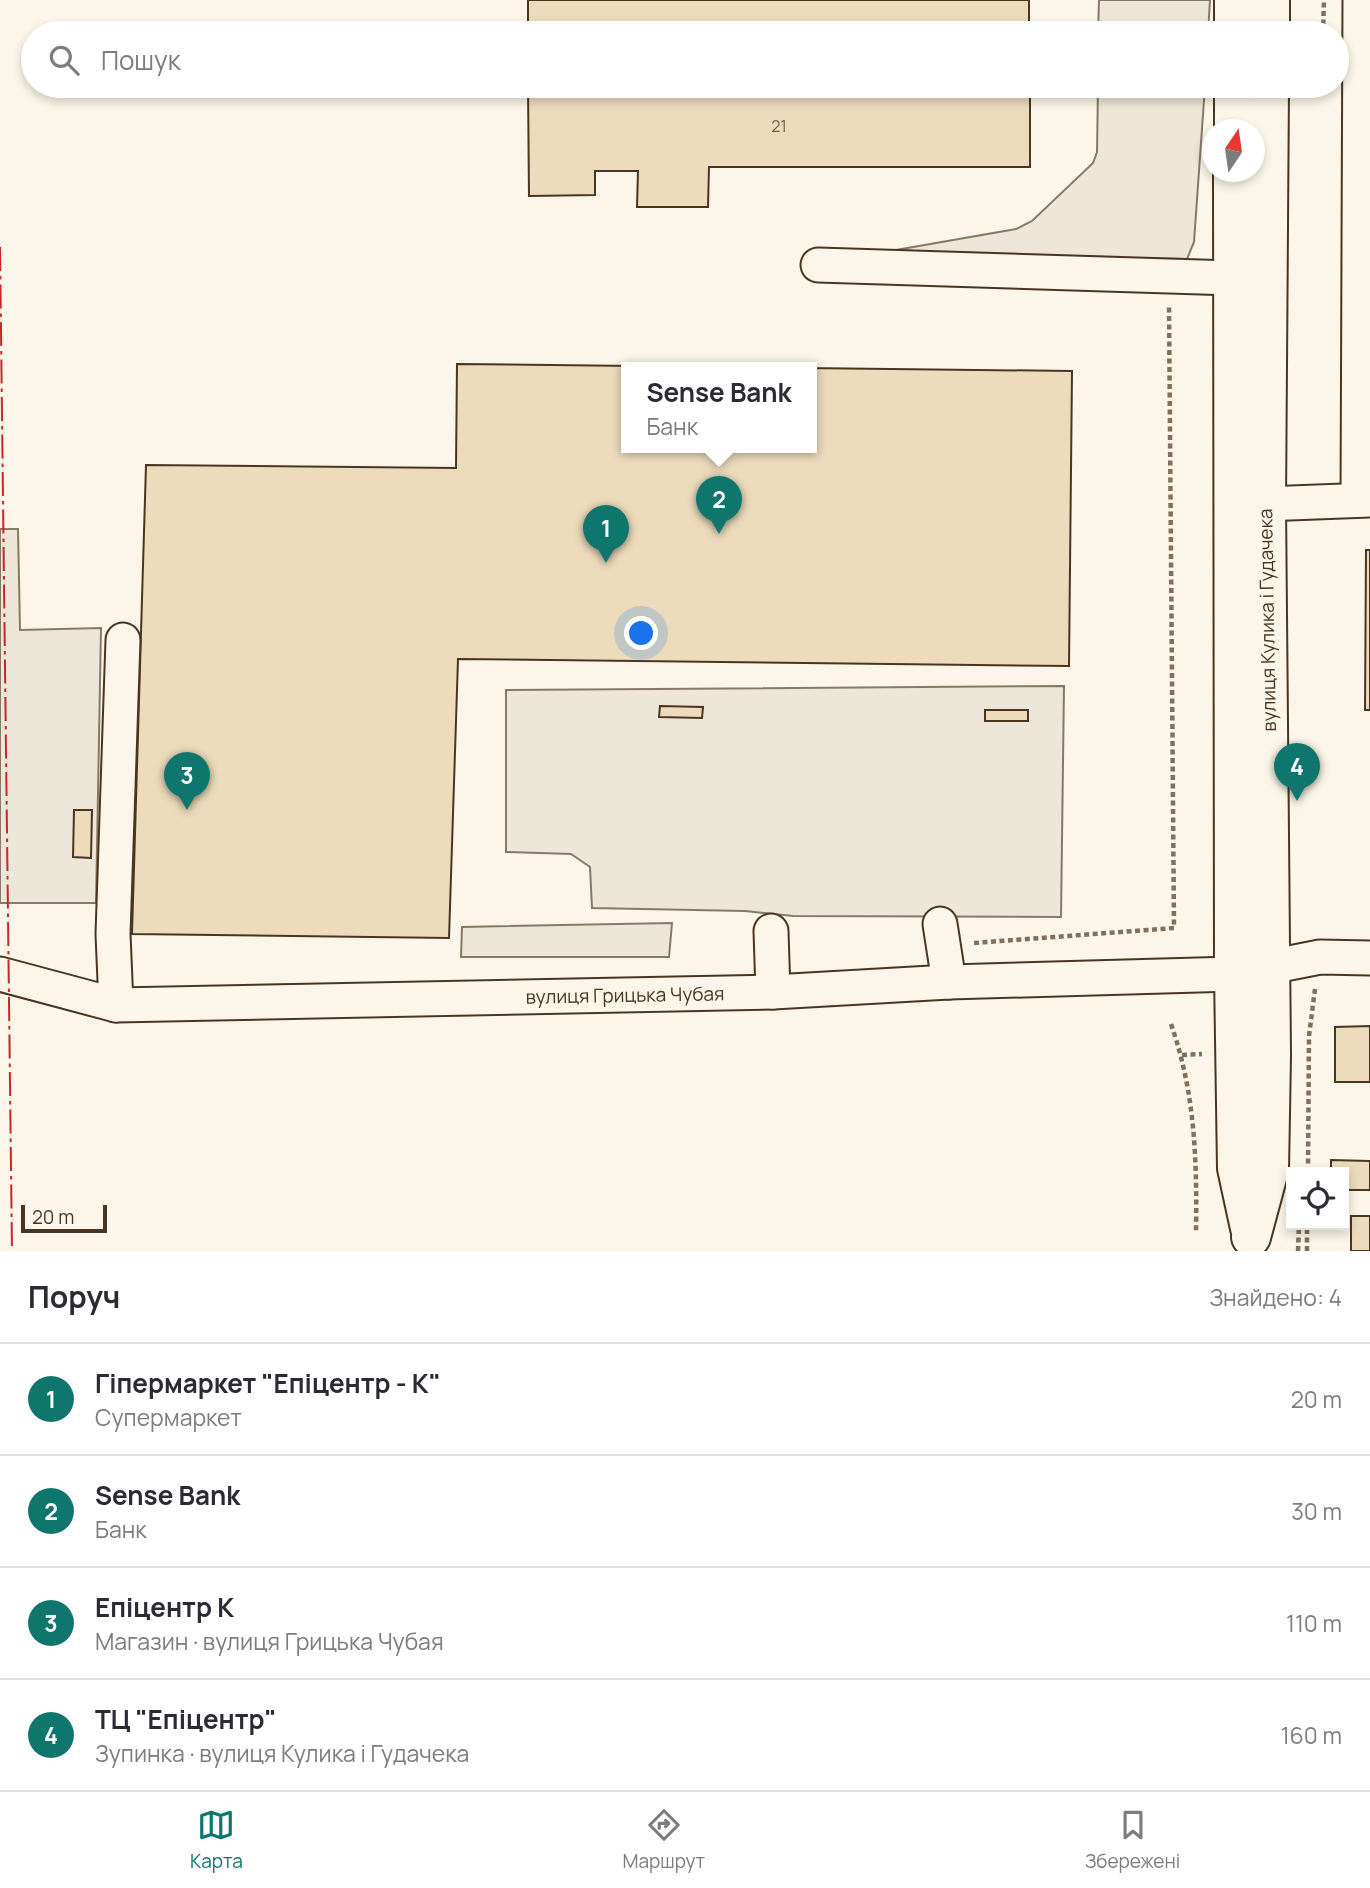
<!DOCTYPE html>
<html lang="uk">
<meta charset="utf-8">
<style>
:root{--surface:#fff;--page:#f2f2f3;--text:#2b2b33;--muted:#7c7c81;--line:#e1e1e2;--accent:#0f766e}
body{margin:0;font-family:Manrope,sans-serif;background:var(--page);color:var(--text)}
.controls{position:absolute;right:21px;bottom:21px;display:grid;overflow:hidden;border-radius:0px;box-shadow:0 4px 10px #0003}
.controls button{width:63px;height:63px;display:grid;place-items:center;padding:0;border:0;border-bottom:2px solid var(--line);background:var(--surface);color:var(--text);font:35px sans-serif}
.compass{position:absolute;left:1202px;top:119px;width:63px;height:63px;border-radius:50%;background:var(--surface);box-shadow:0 4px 10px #0003;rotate:13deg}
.scale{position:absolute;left:21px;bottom:18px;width:86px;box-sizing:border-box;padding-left:7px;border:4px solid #4a3520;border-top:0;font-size:19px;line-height:24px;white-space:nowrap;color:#4a3520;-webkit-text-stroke:5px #fbf6e9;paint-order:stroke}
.you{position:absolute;left:642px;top:634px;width:24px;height:24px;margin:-18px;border:5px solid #fff;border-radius:50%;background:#1a73e8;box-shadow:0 0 0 10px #1a73e833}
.badge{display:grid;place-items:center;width:46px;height:46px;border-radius:50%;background:var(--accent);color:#fff;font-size:23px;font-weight:700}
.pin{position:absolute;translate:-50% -58px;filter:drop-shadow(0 2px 4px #0008)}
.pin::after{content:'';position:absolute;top:37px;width:24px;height:21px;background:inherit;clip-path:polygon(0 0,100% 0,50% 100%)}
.popup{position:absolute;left:621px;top:362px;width:196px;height:91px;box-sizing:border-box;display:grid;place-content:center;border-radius:0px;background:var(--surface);filter:drop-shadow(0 2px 5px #0005);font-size:23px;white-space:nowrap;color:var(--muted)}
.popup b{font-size:26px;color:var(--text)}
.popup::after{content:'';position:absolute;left:50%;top:100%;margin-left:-14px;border:14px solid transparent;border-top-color:var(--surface)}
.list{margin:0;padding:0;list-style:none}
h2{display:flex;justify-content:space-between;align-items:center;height:91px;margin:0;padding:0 28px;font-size:30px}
h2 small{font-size:23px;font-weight:400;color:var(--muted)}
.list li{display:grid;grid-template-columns:46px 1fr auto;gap:21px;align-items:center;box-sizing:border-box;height:112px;padding:0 28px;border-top:2px solid var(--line)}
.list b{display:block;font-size:26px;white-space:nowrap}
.list p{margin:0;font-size:23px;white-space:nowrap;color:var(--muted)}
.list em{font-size:23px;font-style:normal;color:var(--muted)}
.icon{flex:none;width:38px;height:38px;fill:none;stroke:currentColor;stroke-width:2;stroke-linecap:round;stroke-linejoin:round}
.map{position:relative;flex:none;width:1370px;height:1251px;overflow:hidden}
.search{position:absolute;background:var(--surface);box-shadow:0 4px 10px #0003;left:21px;right:21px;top:21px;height:77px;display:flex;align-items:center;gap:18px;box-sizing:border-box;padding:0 24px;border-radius:38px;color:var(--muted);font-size:26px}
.sheet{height:539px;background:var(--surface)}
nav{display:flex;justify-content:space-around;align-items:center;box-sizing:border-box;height:98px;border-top:2px solid var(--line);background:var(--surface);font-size:19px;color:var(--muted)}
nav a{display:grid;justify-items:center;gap:4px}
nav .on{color:var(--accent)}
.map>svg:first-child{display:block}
.green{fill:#ede6d9;stroke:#887966;stroke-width:2}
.parking{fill:#ede7d9;stroke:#887966;stroke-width:2}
.building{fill:#ecdcbc;stroke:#4a3520;stroke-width:2;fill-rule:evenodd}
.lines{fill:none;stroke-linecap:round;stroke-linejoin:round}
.minor-casing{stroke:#4a3520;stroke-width:37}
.major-casing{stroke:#4a3520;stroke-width:42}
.path{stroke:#7f6f5c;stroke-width:4.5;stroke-dasharray:5 3.5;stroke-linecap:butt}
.minor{stroke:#fbf6e9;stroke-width:33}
.major{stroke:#fbf6e9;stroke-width:38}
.power{stroke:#c62828;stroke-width:2;stroke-dasharray:24 5 3.5 5;stroke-linecap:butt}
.labels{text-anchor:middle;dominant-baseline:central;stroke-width:5;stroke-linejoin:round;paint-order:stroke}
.number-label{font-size:16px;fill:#725f47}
.street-label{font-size:19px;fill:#4a3520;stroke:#fbf6e9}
</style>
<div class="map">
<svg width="1370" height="1251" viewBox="0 0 1370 1251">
<rect width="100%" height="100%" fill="#fbf6e9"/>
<g class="green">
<polygon points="1099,0 1210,0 1208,33 1098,33"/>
<polygon points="1098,86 1205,86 1194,242 1187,259 873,254 1016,229 1032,221 1093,163 1097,152"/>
</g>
<g class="parking">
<polygon points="0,529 18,529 20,630 101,628 96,903 0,903"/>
<polygon points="1064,686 1061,917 793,916 745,911 592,908 590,867 571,854 506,852 506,690"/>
<polygon points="672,923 669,957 461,957 462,927"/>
</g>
<g class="building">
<rect x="528" y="0" width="501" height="33"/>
<polygon points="528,86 1030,86 1030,167 709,167 708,207 637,207 638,171 595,171 595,195 529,196"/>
<path d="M 457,364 L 1072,371 L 1069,666 L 458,659 L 449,938 L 132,934 L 146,465 L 456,468 ZM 626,368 L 812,368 L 812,448 L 626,448 Z"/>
<polygon points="1366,550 1370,550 1370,710 1365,710"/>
<polygon points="660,706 703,707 702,718 659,717"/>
<rect x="985" y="710" width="43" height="11"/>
<polygon points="74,810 92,810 91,858 73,857"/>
<polygon points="1370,1026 1370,1082 1335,1082 1335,1027"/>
<polygon points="1331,1160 1370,1161 1370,1190 1344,1190 1344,1172 1331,1172"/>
<rect x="1351" y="1216" width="19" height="35"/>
</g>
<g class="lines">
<defs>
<g id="minor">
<polyline points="818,265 1233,278"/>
<polyline points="1358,500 1360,0"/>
<polyline points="1266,504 1370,500"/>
<polyline points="940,924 949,982"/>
<polyline points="771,931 773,992"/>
<polyline points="0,974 116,1005 773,992 949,982 1234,974 1320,957 1370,958"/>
<polyline points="116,1005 113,934 123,640"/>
</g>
<g id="major">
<polyline points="1234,33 1234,0"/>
<polyline points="1270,33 1270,0"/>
<polyline points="1234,130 1234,86"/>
<polyline points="1233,172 1234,974 1237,1168 1250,1228"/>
<polyline points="1251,1237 1269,1170 1271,1056 1266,504 1269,86"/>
</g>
</defs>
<use href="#minor" class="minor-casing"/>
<use href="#major" class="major-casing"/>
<g class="path">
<polyline points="1323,33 1324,0"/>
<polyline points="974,943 1174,928 1169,305"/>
<path d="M 1171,1024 C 1195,1093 1197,1158 1196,1231"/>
<polyline points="1182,1055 1202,1054"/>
<polyline points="1308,1172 1309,1036 1315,989"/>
<polyline points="1298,1251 1299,1225"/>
<polyline points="1307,1251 1307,1225"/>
</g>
<use href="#minor" class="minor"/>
<use href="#major" class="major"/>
<polyline class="power" points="0,247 12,1251"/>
</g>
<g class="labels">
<g class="number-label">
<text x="779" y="126">21</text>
</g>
<g class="street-label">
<text transform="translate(1267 620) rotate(-91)">вулиця Кулика і Гудачека</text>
<text transform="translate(625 995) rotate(-1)">вулиця Грицька Чубая</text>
</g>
</g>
</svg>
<div class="controls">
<button><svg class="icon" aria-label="locate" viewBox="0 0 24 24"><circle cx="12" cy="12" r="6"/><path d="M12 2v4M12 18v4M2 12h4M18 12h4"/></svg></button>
</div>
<svg class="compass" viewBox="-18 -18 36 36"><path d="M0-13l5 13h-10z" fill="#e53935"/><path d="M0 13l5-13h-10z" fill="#7c7c81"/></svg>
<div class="scale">20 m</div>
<div class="you"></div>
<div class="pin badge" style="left:606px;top:563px">1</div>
<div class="pin badge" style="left:719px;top:534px">2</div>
<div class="popup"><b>Sense Bank</b>Банк</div>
<div class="pin badge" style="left:187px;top:810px">3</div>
<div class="pin badge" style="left:1297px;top:801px">4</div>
<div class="search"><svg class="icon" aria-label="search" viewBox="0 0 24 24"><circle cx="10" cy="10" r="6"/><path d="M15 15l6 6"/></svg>Пошук</div>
</div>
<section class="sheet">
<h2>Поруч<small>Знайдено: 4</small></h2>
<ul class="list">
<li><span class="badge">1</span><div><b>Гіпермаркет &quot;Епіцентр - К&quot;</b><p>Супермаркет</p></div><em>20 m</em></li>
<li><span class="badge">2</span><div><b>Sense Bank</b><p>Банк</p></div><em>30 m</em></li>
<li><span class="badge">3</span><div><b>Епіцентр К</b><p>Магазин · вулиця Грицька Чубая</p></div><em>110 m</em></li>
<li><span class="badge">4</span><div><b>ТЦ &quot;Епіцентр&quot;</b><p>Зупинка · вулиця Кулика і Гудачека</p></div><em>160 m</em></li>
</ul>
</section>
<nav>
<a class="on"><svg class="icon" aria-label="map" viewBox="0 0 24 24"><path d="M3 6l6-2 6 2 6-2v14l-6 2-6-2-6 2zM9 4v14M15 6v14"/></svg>Карта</a>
<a><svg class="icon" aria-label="directions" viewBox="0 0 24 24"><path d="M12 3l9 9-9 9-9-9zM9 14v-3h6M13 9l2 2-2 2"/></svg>Маршрут</a>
<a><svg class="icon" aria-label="saved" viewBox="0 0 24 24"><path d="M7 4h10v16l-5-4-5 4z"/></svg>Збережені</a>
</nav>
